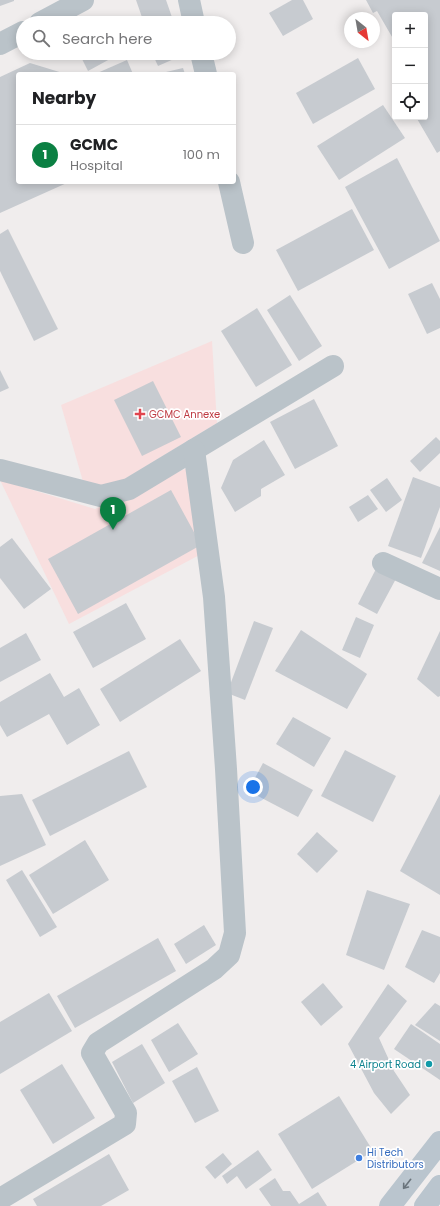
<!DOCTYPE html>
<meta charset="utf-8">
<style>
:root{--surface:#fff;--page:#f6f6f6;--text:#202124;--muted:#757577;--line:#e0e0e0;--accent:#0b8043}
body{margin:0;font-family:Poppins,sans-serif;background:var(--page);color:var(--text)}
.controls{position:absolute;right:12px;top:12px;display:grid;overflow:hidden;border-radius:4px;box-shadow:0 2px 10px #0003}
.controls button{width:36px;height:36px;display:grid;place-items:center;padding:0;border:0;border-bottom:1px solid var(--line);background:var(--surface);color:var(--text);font:20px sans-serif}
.compass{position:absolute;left:344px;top:12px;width:36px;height:36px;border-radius:50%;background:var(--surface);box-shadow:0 2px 10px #0003;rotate:149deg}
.you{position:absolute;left:253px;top:787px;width:14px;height:14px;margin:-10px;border:3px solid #fff;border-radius:50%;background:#1a73e8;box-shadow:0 0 0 6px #1a73e833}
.badge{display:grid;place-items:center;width:26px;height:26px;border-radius:50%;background:var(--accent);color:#fff;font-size:13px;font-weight:700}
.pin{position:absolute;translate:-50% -33px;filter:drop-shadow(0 1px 2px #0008)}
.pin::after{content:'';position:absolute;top:21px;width:14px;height:12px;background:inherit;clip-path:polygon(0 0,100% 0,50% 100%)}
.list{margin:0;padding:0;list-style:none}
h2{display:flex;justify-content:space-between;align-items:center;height:52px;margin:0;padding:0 16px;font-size:17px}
h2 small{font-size:13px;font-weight:400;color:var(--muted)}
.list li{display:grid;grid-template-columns:26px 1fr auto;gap:12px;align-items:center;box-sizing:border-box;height:60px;padding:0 16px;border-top:1px solid var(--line)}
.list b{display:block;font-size:15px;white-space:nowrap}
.list p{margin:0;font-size:13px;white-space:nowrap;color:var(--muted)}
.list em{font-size:13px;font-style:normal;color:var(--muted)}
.icon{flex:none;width:22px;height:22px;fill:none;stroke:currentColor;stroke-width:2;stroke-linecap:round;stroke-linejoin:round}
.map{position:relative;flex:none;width:440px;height:1206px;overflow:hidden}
.search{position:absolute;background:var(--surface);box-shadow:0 2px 10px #0003;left:16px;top:16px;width:220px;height:44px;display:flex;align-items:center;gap:10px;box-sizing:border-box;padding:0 14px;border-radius:22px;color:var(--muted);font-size:15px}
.panel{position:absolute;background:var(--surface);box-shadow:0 2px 10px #0003;left:16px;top:72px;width:220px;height:112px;border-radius:4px}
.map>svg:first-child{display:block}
.medical{fill:#f8dfdf}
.building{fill:#c7cbd0}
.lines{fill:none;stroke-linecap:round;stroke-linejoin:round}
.street{stroke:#bac3c9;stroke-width:22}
.secondary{stroke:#bac5ce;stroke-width:22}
.oneway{stroke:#6a747c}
.health-dot{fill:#e0444e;stroke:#fff;stroke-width:1.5}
.culture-dot{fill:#0f9aa8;stroke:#fff;stroke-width:1.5}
.shop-dot{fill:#3f7fe0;stroke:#fff;stroke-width:1.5}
.labels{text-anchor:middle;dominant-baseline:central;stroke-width:3.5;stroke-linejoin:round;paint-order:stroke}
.health-label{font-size:10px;fill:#be3a42;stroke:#fff;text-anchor:start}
.culture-label{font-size:10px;fill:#0d838f;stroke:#fff;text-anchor:end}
.shop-label{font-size:10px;fill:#366cbe;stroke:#fff;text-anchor:start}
</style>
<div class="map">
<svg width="440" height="1206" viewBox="0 0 440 1206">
<rect width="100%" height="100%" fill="#f0eded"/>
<g class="medical">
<polygon points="212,341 217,423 110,488 84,485 61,405"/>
<polygon points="187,468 207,551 69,624 0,480 95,509"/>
</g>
<g class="building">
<polygon points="0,0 14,0 14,1 0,6"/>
<polygon points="136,0 166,0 174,23 144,23"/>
<polygon points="292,0 303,0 313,19 283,36 269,13"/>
<polygon points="366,0 440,0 440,151 437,153 416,117 425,117 425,103 427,101 425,98 425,15 395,15 395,42 377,11 373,13"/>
<polygon points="104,18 107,23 94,23"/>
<polygon points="79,53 121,53 88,71"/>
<polygon points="152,53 182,53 183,55 158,66"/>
<polygon points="358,58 375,89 313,124 296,93"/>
<polygon points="127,60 133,74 95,74"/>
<polygon points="30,63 66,74 18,74 18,182 69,182 0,213 0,77"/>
<polygon points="183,68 185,74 167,74 166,72"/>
<polygon points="383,105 405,138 339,180 317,146"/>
<polygon points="397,158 440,241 389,269 345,187"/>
<polygon points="352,209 374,250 298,291 276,250"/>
<polygon points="8,229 58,329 34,341 0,271 0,234"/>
<polygon points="432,283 440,299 440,328 427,334 408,294"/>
<polygon points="290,295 322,346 299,361 267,310"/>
<polygon points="257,308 292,365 256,387 221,331"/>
<polygon points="0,370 9,388 0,392"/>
<polygon points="153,381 181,437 142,456 114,400"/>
<polygon points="314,399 338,446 295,469 270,422"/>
<polygon points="436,437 440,441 440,453 420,472 410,461"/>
<polygon points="264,440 285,475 261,489 261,496 235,512 221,488 233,460"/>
<polygon points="413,477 440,487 440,507 421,558 388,546"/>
<polygon points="387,478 402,500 386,512 370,490"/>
<polygon points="171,490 201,545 78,614 48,559"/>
<polygon points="368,495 378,509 358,522 349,507"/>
<polygon points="440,527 440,571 422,563"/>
<polygon points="12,538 51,589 24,609 0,578 0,547"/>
<polygon points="378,565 398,575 377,614 358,604"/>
<polygon points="126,603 146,639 93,668 73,632"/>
<polygon points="356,617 374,625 360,658 342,650"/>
<polygon points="254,621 273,628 245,700 227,693"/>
<polygon points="301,630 367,674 347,709 275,671"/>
<polygon points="440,631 440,696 438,697 417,679"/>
<polygon points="26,633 41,660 0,682 0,648"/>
<polygon points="180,639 201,671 120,722 100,689"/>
<polygon points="50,673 64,697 79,688 100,725 67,745 49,714 7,737 0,725 0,702"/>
<polygon points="293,717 331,738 314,767 276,744"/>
<polygon points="345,750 396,776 373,822 321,796"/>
<polygon points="129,751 147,787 50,836 32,800"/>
<polygon points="263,763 313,790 298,817 248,791"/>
<polygon points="22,794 46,845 0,866 0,796"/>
<polygon points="440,794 440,895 400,871"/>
<polygon points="317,832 338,851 317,873 297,854"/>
<polygon points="85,840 109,880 53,914 29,875"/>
<polygon points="22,870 57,927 40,937 6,880"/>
<polygon points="367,890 410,904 384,970 346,955"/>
<polygon points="204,925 216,945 186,964 174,944"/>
<polygon points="422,930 440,937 440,973 434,983 405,967"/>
<polygon points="158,938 176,971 75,1028 57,996"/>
<polygon points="323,983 343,1007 321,1026 301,1002"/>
<polygon points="388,984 407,1001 379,1038 394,1071 410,1095 391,1114 374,1093 348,1044"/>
<polygon points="49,993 72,1031 0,1074 0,1022"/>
<polygon points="435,1003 440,1006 440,1041 415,1025"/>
<polygon points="178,1023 198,1054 169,1072 151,1040"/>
<polygon points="411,1024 440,1044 440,1080 394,1049"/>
<polygon points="142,1044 165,1083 133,1103 112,1062"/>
<polygon points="62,1064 95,1118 53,1144 20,1090"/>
<polygon points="197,1067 219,1111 195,1123 172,1081"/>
<polygon points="339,1096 373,1151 312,1189 278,1134"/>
<polygon points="258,1150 272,1170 246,1189 237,1176 227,1184 222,1176"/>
<polygon points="223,1153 232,1164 215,1179 205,1167"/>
<polygon points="109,1154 129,1190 101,1206 37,1206 33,1199"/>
<polygon points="275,1178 283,1191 290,1191 299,1204 318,1192 327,1206 271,1206 259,1189"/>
</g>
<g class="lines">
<g class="street">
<polyline points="189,0 194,23"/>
<polyline points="40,23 83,0"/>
<polyline points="0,44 23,32"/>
<polyline points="201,53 206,74"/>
<polyline points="229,182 243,243"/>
<polyline points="0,470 101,496 129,489 333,366"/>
<polyline points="383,563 440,589"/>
<polyline points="0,1199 125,1124 126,1113 92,1053 98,1043 214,969 229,955 235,933 226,769 214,597 194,450"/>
</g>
<g class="secondary">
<polyline points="390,1206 440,1142"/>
<polyline points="425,1206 440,1186"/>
</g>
</g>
<defs><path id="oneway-shaft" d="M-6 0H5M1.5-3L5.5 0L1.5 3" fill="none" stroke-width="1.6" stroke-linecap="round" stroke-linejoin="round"/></defs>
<use class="oneway" href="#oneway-shaft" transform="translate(407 1184) rotate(128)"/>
<path class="health-dot" d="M138 408h4v4h4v4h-4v4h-4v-4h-4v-4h4z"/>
<circle class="culture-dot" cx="429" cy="1064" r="4"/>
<circle class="shop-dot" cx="359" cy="1158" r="4"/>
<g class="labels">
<g class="health-label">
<text x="149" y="414">GCMC Annexe</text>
</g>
<g class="culture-label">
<text x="421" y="1064">4 Airport Road</text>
</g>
<g class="shop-label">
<text x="367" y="1152">Hi Tech<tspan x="367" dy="12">Distributors</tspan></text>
</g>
</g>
</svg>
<div class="controls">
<button>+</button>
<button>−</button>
<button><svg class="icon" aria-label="locate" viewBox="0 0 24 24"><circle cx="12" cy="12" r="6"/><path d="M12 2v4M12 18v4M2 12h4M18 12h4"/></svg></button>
</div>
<svg class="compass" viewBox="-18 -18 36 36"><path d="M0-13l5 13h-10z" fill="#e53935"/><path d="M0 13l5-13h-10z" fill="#757577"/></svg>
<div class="you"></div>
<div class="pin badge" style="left:113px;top:530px">1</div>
<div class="search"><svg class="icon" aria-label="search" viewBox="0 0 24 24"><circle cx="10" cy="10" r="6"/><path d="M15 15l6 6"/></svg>Search here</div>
<section class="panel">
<h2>Nearby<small></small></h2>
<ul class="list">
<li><span class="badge">1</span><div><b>GCMC</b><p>Hospital</p></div><em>100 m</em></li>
</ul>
</section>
</div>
